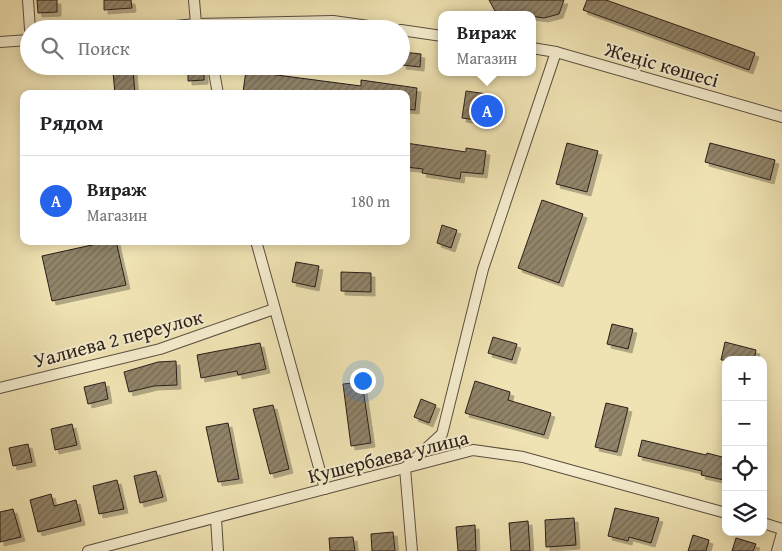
<!DOCTYPE html>
<html lang="ru">
<meta charset="utf-8">
<style>
:root{--surface:#fff;--page:#f6f6f6;--text:#202124;--muted:#757577;--line:#e0e0e0;--accent:#2563eb}
body{margin:0;font-family:"Gentium Book Plus",serif;background:var(--page);color:var(--text)}
.controls{position:absolute;right:15px;bottom:15px;display:grid;overflow:hidden;border-radius:10px;box-shadow:0 2px 12px #0003}
.controls button{width:45px;height:45px;display:grid;place-items:center;padding:0;border:0;border-bottom:1px solid var(--line);background:var(--surface);color:var(--text);font:25px sans-serif}
.you{position:absolute;left:362px;top:380px;width:18px;height:18px;margin:-12px;border:4px solid #fff;border-radius:50%;background:#1a73e8;box-shadow:0 0 0 8px #1a73e833}
.badge{display:grid;place-items:center;width:32px;height:32px;border-radius:50%;background:var(--accent);color:#fff;font-size:16px;font-weight:700}
.pin{position:absolute;translate:-50% -50%;border:2px solid #fff;box-shadow:0 1px 5px #0006}
.popup{position:absolute;left:438px;top:11px;width:98px;height:65px;box-sizing:border-box;display:grid;place-content:center;border-radius:10px;background:var(--surface);filter:drop-shadow(0 1px 4px #0005);font-size:16px;white-space:nowrap;color:var(--muted)}
.popup b{font-size:19px;color:var(--text)}
.popup::after{content:'';position:absolute;left:50%;top:100%;margin-left:-10px;border:10px solid transparent;border-top-color:var(--surface)}
.list{margin:0;padding:0;list-style:none}
h2{display:flex;justify-content:space-between;align-items:center;height:65px;margin:0;padding:0 20px;font-size:21px}
h2 small{font-size:16px;font-weight:400;color:var(--muted)}
.list li{display:grid;grid-template-columns:32px 1fr auto;gap:15px;align-items:center;box-sizing:border-box;height:90px;padding:0 20px;border-top:1px solid var(--line)}
.list b{display:block;font-size:19px;white-space:nowrap}
.list p{margin:0;font-size:16px;white-space:nowrap;color:var(--muted)}
.list em{font-size:16px;font-style:normal;color:var(--muted)}
.icon{flex:none;width:28px;height:28px;fill:none;stroke:currentColor;stroke-width:2;stroke-linecap:round;stroke-linejoin:round}
.map{position:relative;flex:none;width:782px;height:551px;overflow:hidden}
.search{position:absolute;background:var(--surface);box-shadow:0 2px 12px #0003;left:20px;top:20px;width:390px;height:55px;display:flex;align-items:center;gap:12px;box-sizing:border-box;padding:0 18px;border-radius:28px;color:var(--muted);font-size:19px}
.panel{position:absolute;background:var(--surface);box-shadow:0 2px 12px #0003;left:20px;top:90px;width:390px;height:155px;border-radius:10px}
.map>svg:first-child{display:block}
.building{fill:url(#building-hatch);stroke:#2a1e19;filter:url(#shadow)}
.lines{fill:none;stroke-linecap:round;stroke-linejoin:round}
.minor-casing{stroke:#5c4f40;stroke-width:12}
.minor{stroke:#f5edce;stroke-width:10}
.labels{text-anchor:middle;dominant-baseline:central;stroke-width:4;stroke-linejoin:round;paint-order:stroke}
.street-label{font-size:20px;fill:#2a1e19;stroke:#f5edce}
</style>
<div class="map">
<svg width="782" height="551" viewBox="0 0 782 551">
<defs>
<pattern id="building-hatch" width="6" height="6" patternUnits="userSpaceOnUse" patternTransform="scale(1.25)"><rect width="6" height="6" fill="#918469"/><path d="M-1 1l2-2M0 6l6-6M5 7l2-2" fill="none" stroke="#776b56"/></pattern>
<filter id="shadow"><feDropShadow dx="4" dy="4" stdDeviation="0" flood-color="#0004"/></filter>
</defs>
<rect width="100%" height="100%" fill="#f0e3b3"/>
<filter id="stains"><feTurbulence type="fractalNoise" baseFrequency=".004" numOctaves="4"/><feColorMatrix values="0 0 0 0 .2 0 0 0 0 .09 0 0 0 0 .02 0 0 0 .5 -.17"/></filter>
<radialGradient id="worn" r=".72"><stop offset=".6" stop-color="#630" stop-opacity="0"/><stop offset="1" stop-color="#630" stop-opacity=".3"/></radialGradient>
<g class="building">
<polygon points="37,0 57,0 57,12 38,13"/>
<polygon points="104,0 131,0 132,8 104,10"/>
<polygon points="489,0 564,0 559,14 544,18 495,11"/>
<polygon points="587,0 606,0 755,53 749,70 583,10"/>
<polygon points="403,52 421,54 420,67 402,65"/>
<polygon points="188,66 204,66 204,80 188,81"/>
<polygon points="133,70 135,94 115,94 113,72"/>
<polygon points="246,71 361,86 361,80 417,88 415,110 406,109 406,94 243,92"/>
<polygon points="466,91 494,95 490,122 462,118"/>
<polygon points="406,143 466,152 466,148 486,151 483,174 461,172 460,179 422,173 423,169 406,167"/>
<polygon points="567,143 598,151 587,192 556,184"/>
<polygon points="710,143 775,160 770,180 705,162"/>
<polygon points="542,200 583,214 559,283 518,268"/>
<polygon points="442,225 457,230 451,248 437,243"/>
<polygon points="110,241 116,241 126,285 52,301 42,256"/>
<polygon points="296,262 319,266 315,287 292,282"/>
<polygon points="341,272 371,273 371,292 341,291"/>
<polygon points="612,324 633,329 628,349 607,344"/>
<polygon points="493,337 517,344 512,360 488,353"/>
<polygon points="725,342 756,350 754,360 721,360"/>
<polygon points="260,343 266,369 238,375 237,371 201,378 197,355"/>
<polygon points="176,361 177,385 154,386 129,392 124,372 158,362"/>
<polygon points="475,381 510,392 508,400 551,413 544,435 465,413"/>
<polygon points="105,382 108,399 88,404 84,387"/>
<polygon points="362,382 371,443 351,446 343,384"/>
<polygon points="421,399 436,405 429,423 414,417"/>
<polygon points="606,403 628,408 617,452 595,447"/>
<polygon points="273,405 289,469 270,474 253,409"/>
<polygon points="228,423 239,479 218,482 206,427"/>
<polygon points="72,424 77,445 55,450 51,429"/>
<polygon points="642,440 706,455 707,453 726,458 724,480 701,475 702,471 638,456"/>
<polygon points="28,444 32,462 13,466 9,448"/>
<polygon points="156,471 163,497 140,503 134,476"/>
<polygon points="117,480 124,509 99,514 93,486"/>
<polygon points="51,494 54,506 76,500 81,521 38,532 30,500"/>
<polygon points="615,508 659,518 651,543 629,537 628,541 608,536"/>
<polygon points="13,509 21,537 0,542 0,512"/>
<polygon points="574,518 576,545 546,547 545,520"/>
<polygon points="528,521 530,551 511,551 509,523"/>
<polygon points="475,525 476,551 458,551 456,527"/>
<polygon points="393,532 395,551 372,551 371,534"/>
<polygon points="693,535 709,540 706,551 688,551"/>
<polygon points="353,537 355,551 330,551 329,538"/>
<polygon points="736,538 756,544 753,551 732,551"/>
</g>
<g class="lines">
<defs>
<g id="minor">
<polyline points="28,0 30,29"/>
<polyline points="194,0 196,24 199,28"/>
<polyline points="144,29 196,24 333,21 390,29"/>
<polyline points="401,30 442,36"/>
<polyline points="0,42 29,40"/>
<polyline points="532,48 556,52 782,117"/>
<polyline points="213,66 218,94"/>
<polyline points="256,241 325,489"/>
<polyline points="0,388 160,349 274,309"/>
<polyline points="216,518 218,551"/>
<polyline points="763,523 782,529"/>
<polyline points="88,551 473,450 523,457 726,513"/>
<polyline points="412,551 405,468 442,434 483,269 556,52"/>
<polyline points="777,551 782,533"/>
</g>
</defs>
<use href="#minor" class="minor-casing"/>
<use href="#minor" class="minor"/>
</g>
<g class="labels">
<g class="street-label">
<text transform="translate(662 64) rotate(16)">Жеңіс көшесі</text>
<text transform="translate(118 338) rotate(-15)">Уалиева 2 переулок</text>
<text transform="translate(388 456) rotate(-14)">Кушербаева улица</text>
</g>
</g>
<rect width="100%" height="100%" filter="url(#stains)"/>
<rect width="100%" height="100%" fill="url(#worn)"/>
</svg>
<div class="controls">
<button>+</button>
<button>−</button>
<button><svg class="icon" aria-label="locate" viewBox="0 0 24 24"><circle cx="12" cy="12" r="6"/><path d="M12 2v4M12 18v4M2 12h4M18 12h4"/></svg></button>
<button><svg class="icon" aria-label="layers" viewBox="0 0 24 24"><path d="M12 4l9 5-9 5-9-5zM3 14l9 5 9-5"/></svg></button>
</div>
<div class="you"></div>
<div class="pin badge" style="left:487px;top:111px">A</div>
<div class="popup"><b>Вираж</b>Магазин</div>
<div class="search"><svg class="icon" aria-label="search" viewBox="0 0 24 24"><circle cx="10" cy="10" r="6"/><path d="M15 15l6 6"/></svg>Поиск</div>
<section class="panel">
<h2>Рядом<small></small></h2>
<ul class="list">
<li><span class="badge">A</span><div><b>Вираж</b><p>Магазин</p></div><em>180 m</em></li>
</ul>
</section>
</div>
